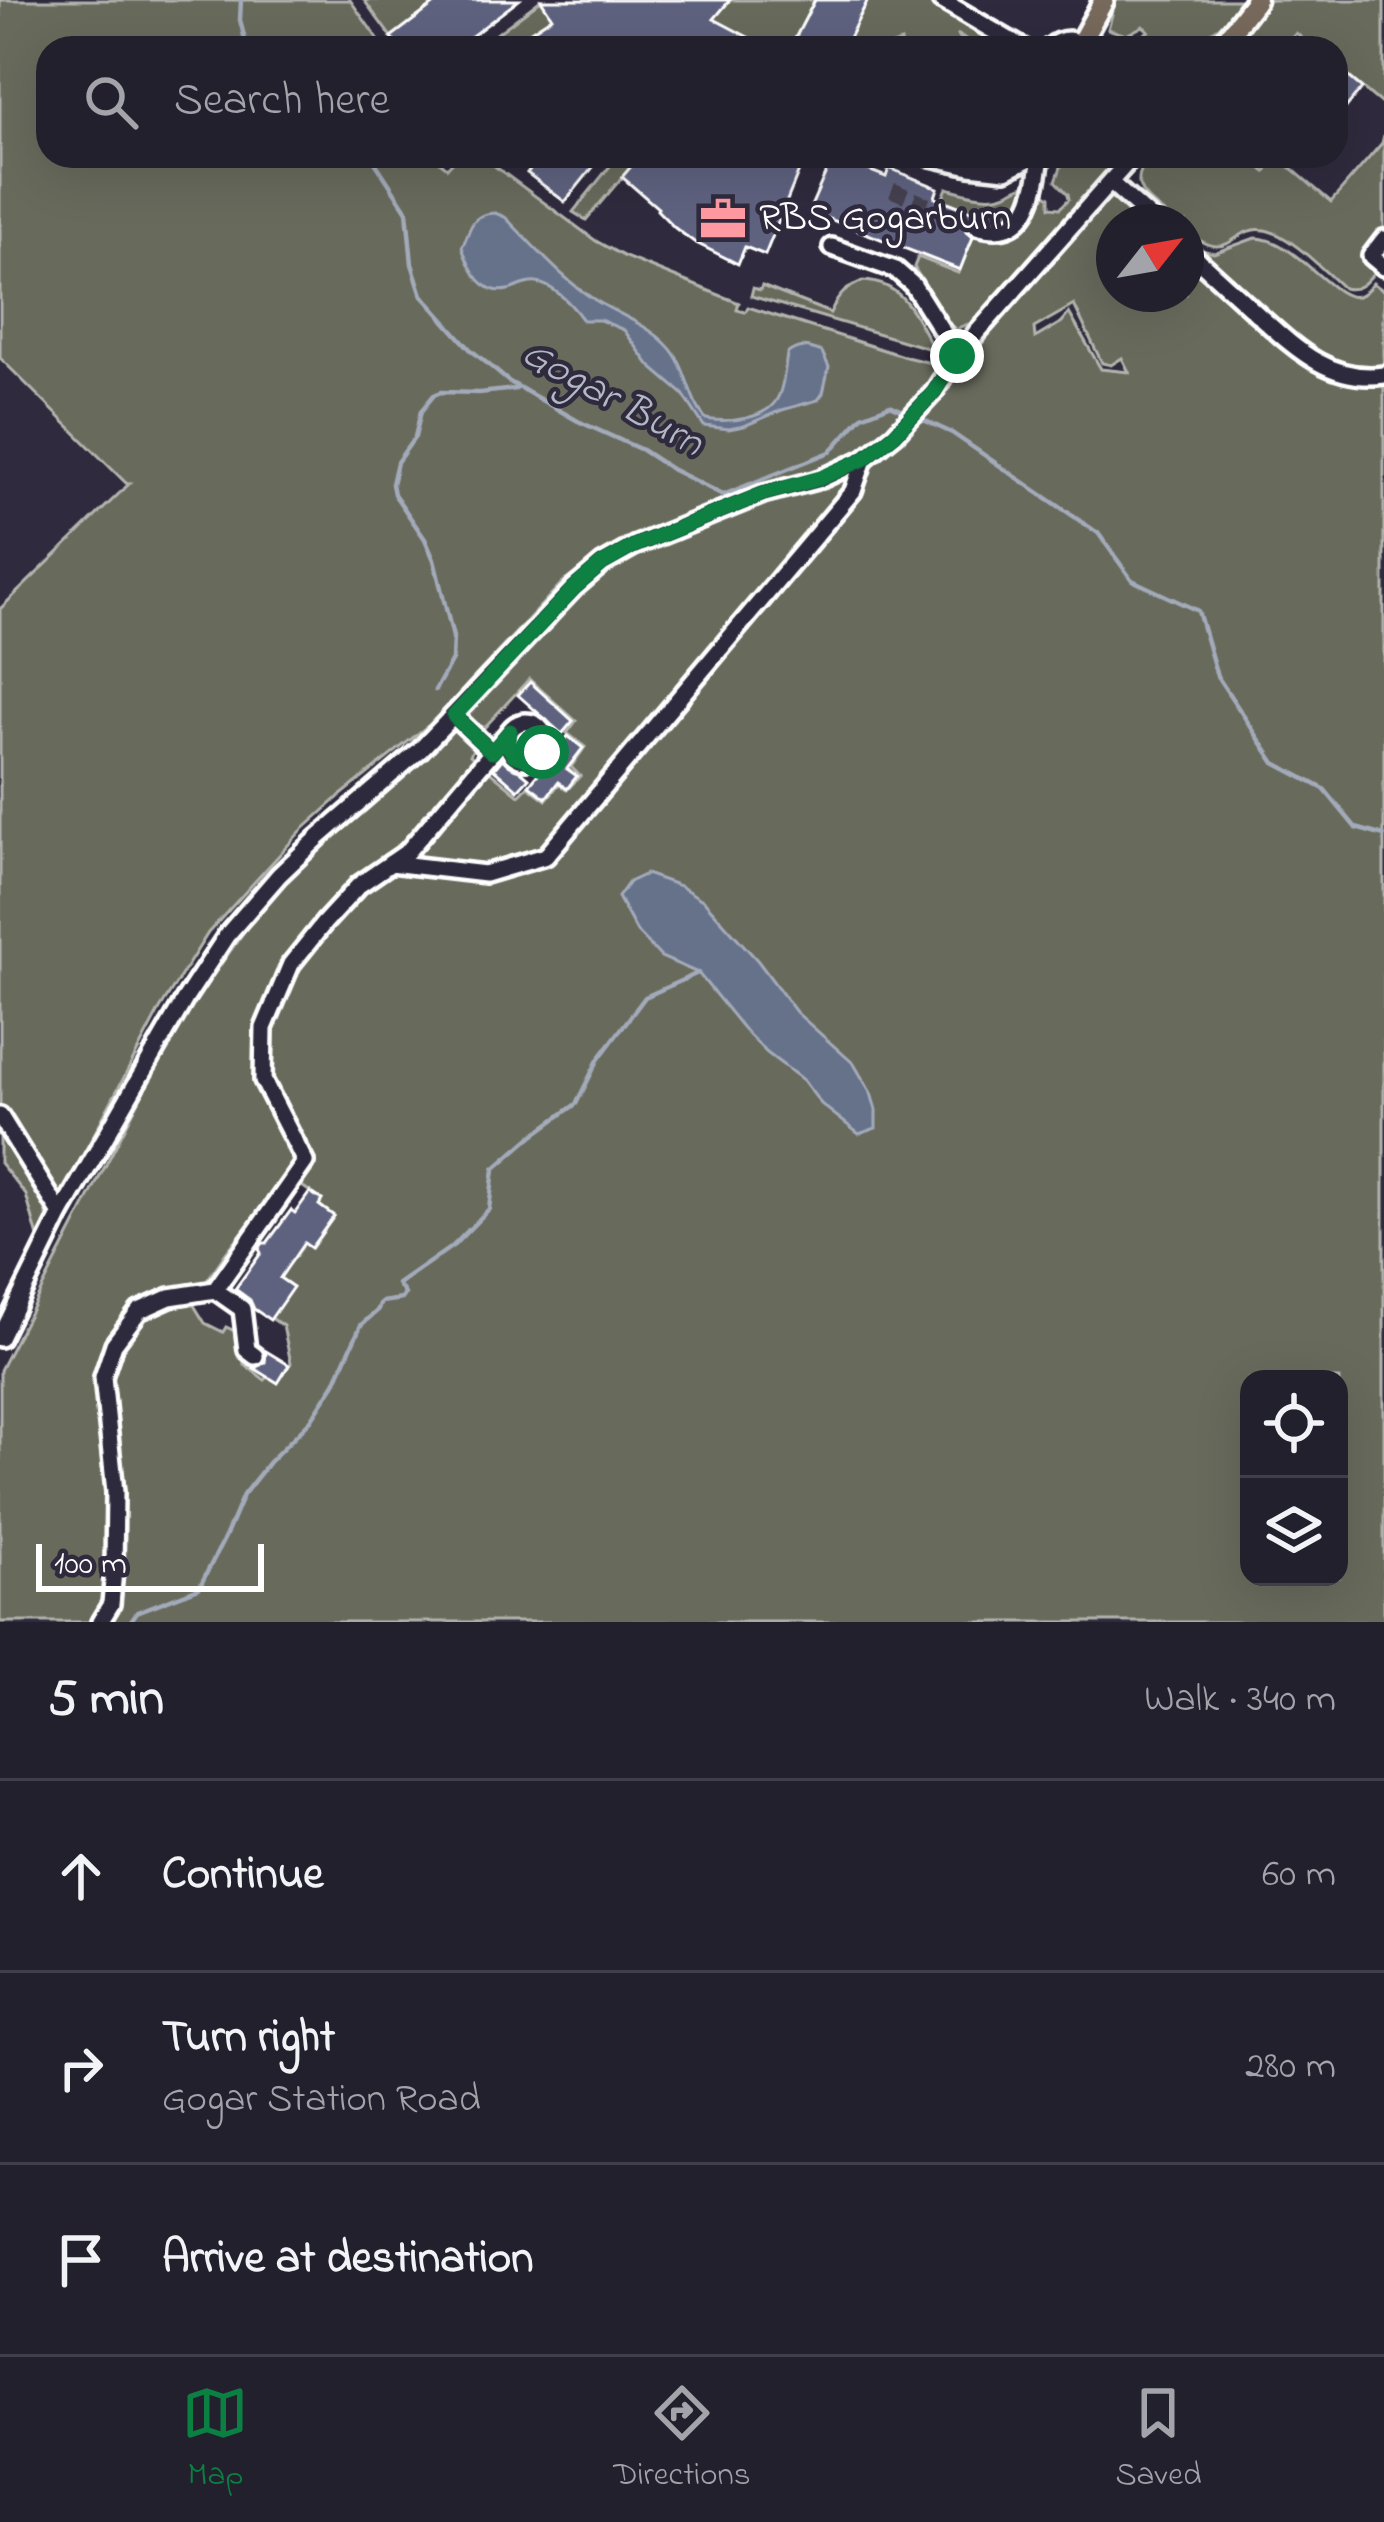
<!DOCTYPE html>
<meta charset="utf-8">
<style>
:root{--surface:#23202e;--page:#2b2836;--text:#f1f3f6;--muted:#a3a3aa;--line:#403e4a;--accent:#0b8043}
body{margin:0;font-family:"Indie Flower",sans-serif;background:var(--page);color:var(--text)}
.controls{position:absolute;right:36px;bottom:36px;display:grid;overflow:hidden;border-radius:24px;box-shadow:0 12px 48px #0002}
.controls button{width:108px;height:108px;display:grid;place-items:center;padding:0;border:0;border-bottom:3px solid var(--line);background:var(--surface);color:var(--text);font:60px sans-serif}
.compass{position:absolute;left:1096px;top:204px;width:108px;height:108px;border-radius:50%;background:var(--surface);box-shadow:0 12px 48px #0002;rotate:59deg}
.scale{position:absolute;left:36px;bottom:30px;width:228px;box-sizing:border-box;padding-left:12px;border:6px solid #fff;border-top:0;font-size:33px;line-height:42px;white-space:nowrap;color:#fff;-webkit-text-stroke:9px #2f2a3d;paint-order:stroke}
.stop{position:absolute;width:36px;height:36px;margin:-27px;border:9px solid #0b8043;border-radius:50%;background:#fff}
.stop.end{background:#0b8043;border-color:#fff;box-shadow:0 3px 12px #0008}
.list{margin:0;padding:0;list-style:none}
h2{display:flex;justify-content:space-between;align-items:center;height:156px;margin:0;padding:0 48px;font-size:51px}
h2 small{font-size:39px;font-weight:400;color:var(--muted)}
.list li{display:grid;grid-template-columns:78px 1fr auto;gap:36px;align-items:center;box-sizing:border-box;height:192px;padding:0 48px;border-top:3px solid var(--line)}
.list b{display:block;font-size:45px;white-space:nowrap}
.list p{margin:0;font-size:39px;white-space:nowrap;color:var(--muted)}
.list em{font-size:39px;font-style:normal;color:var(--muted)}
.icon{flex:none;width:66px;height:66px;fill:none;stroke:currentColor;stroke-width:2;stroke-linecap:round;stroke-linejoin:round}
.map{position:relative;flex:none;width:1384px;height:1622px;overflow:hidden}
.search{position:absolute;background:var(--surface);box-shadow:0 12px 48px #0002;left:36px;right:36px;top:36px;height:132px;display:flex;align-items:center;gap:30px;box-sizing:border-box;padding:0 42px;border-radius:36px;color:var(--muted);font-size:45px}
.sheet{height:732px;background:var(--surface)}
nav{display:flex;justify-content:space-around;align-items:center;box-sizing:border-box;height:168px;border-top:3px solid var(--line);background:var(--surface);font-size:33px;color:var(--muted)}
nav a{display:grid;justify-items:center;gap:6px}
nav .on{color:var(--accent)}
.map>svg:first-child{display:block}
.green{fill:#676a5c;stroke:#b3b4ae;stroke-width:3;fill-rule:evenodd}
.water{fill:#66728a;stroke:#a3aab9;stroke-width:3}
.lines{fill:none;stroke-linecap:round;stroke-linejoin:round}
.stream{stroke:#a3aab9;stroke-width:4.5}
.building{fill:#5f627f;stroke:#fff;stroke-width:3}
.minor-tunnel{stroke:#443f50;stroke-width:15;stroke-dasharray:15 8;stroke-linecap:butt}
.minor-casing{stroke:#fff;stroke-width:24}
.major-casing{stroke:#fff;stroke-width:27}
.minor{stroke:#2f2a3d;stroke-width:15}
.major{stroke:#77695c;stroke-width:18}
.route{stroke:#0b8043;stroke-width:15}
.labels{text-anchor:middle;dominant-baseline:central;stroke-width:9;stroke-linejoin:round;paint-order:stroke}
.poi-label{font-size:39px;fill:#fff;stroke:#2f2a3d;text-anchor:start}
.water-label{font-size:42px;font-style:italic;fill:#b2b8c4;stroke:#2f2a3d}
</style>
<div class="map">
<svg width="1384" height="1622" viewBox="0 0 1384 1622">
<rect width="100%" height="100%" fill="#2f2a3d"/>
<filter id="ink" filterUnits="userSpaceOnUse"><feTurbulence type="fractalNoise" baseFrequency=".00833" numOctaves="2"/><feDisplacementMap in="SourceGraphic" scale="24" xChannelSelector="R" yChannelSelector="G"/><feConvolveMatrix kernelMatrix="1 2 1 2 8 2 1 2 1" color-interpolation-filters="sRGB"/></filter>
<g filter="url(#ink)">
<g class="green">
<path d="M 0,0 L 350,0 L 384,48 L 48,48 L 48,156 L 447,156 L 441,163 L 447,168 L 458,156 L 481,156 L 596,241 L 625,257 L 739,303 L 737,310 L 745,312 L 748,307 L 906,357 L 956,369 L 978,351 L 988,333 L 983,319 L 960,327 L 958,330 L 944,321 L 914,267 L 918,257 L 958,273 L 975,232 L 1001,239 L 1018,228 L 1018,214 L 990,219 L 942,200 L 947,188 C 962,192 980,198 996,196 C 1024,192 1017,173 1050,197 L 1050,207 L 1060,208 L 1069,199 L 1068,194 L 1056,181 L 1065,156 L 1109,156 L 1115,171 L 1105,181 L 1149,222 L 1114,222 L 1114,294 L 1186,294 L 1186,255 L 1308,366 C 1334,379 1355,384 1384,383 L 1384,1622 L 0,1622 L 0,1370 L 178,1025 L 274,889 L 426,758 L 523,652 L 554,625 L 584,567 L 562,583 L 467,685 L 443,717 L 425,728 L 340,796 L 300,832 L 208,933 L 160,1009 L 89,1144 L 70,1186 L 62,1193 L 55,1193 L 0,1110 L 0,609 L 130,483 L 126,483 L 0,358 ZM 1074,305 L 1102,363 L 1111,365 L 1122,358 L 1129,372 L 1101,369 L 1069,313 L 1062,322 L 1035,338 L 1034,328 ZM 529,679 L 576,721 L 567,733 L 585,747 L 571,767 L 580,776 L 567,790 L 559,784 L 546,800 L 528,786 L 519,795 L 470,755 L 483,729 ZM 316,1158 L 299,1184 L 322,1200 L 319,1205 L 334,1216 L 312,1248 L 299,1239 L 302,1247 L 291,1262 L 276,1275 L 271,1318 L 283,1326 L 291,1363 L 278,1382 L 268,1377 L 265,1380 L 244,1364 L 239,1333 L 226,1327 L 223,1332 L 205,1323 L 192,1302 L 226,1253 L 288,1174 ZM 1249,1379 L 1339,1379 L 1339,1577 L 1249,1577 Z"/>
<polygon points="364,0 440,0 391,37"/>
<polygon points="541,0 552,17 505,48 478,48"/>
<polygon points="730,0 815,0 790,48 769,48 697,38"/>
<polygon points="868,0 926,0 994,42 991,48 980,48 957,34 968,48 902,47 901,42 884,48 844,48"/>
<path d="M 1116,0 L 1240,0 C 1234,8 1229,17 1222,24 C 1201,45 1138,48 1108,48 L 1107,37 L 1130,42 L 1149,31 L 1143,26 L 1126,35 L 1108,29 Z"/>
<polygon points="1267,0 1384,0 1384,106 1336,66 1336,48 1314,48 1296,33 1283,48 1232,48"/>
<path d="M 1384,135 L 1384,227 L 1361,255 L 1377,269 C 1367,281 1360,292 1343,288 C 1323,270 1291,235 1265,230 C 1231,224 1232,268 1186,231 L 1186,222 L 1175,222 C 1150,200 1123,189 1150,156 L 1246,156 L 1266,172 L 1277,156 L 1331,202 L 1382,143 Z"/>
<polygon points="618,156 640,156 586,220 573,212"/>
<path d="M 1255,238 C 1296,238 1333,303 1358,296 C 1365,294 1369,288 1373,283 L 1384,291 L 1384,370 L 1355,371 L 1305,348 L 1197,249 L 1214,253 Z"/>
<path d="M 863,281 C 906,283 915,317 934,350 L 751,296 L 753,288 L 760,290 L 762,286 L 830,313 C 838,296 845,288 863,281 Z"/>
<polygon points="0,1120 18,1160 47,1213 47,1226 39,1241 26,1195 0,1163"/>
</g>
<g class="water">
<path d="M 495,213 L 505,217 C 533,245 562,279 595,300 C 619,315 647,324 667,345 C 688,366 687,397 706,419 C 728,423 769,420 779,395 C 784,383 785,367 787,354 C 800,344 808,347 822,352 L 829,367 L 823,393 L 818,400 L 782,410 L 744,426 L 729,429 L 704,426 L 683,394 L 650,366 L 624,330 L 600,320 L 583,320 C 572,305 556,286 537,283 C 526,281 518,288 508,290 C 482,296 469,268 462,247 C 472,227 470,214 495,213 Z"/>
<polygon points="646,874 680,886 704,901 758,961 796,1012 854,1064 871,1093 876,1110 876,1128 859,1134 821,1104 803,1080 767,1053 747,1033 698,973 661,957 637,932 618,897 629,882"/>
</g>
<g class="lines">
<g class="stream">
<polyline points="241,0 240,20 247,48"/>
<polyline points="371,156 407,211 412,264 422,295 470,349 508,381 578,421 642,450 671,469 723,495 830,452 862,416 890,405 906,412"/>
<polyline points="917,417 952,433 1098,533 1132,580 1198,611 1217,676 1275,763 1324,789 1356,828 1384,836"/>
<polyline points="435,690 452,660 453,637 434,560 425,539 394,494 392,484 397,462 415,437 421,411 434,395 441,392 479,393 516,389"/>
<polyline points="130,1622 137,1612 199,1588 226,1535 243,1495 269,1462 311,1420 335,1383 361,1325 377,1311 381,1302 402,1299 405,1294 398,1284 454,1245 489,1209 494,1169 532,1136 576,1104 598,1060 645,997 698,973"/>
</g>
</g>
<g class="building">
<polygon points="440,0 519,0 456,48 400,48 391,37"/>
<polygon points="541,0 730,0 714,19 769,48 505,48 552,17"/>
<polygon points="815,0 868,0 844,48 790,48"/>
<polygon points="1336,66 1362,88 1336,120"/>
<polygon points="541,156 602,156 565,202 527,173"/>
<polygon points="640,156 805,156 765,255 745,247 738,264 694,242 675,228 657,210 658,208 622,177"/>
<polygon points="833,156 886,177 889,168 938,188 935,197 979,214 972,215 965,223 966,231 973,237 960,270 809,211"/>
<polygon points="530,682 573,721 562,734 518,695"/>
<polygon points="568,736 583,748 567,769 577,776 567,789 558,782 546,798 529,785"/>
<polygon points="504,757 529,778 518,790 494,769"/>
<polygon points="310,1192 322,1200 319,1205 334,1216 311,1248 304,1243 280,1278 293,1287 270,1320 254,1309 250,1300 235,1289 261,1253 259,1249 263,1243 267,1243 291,1210 295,1213"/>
<polygon points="266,1351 289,1365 278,1383 254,1368 265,1362"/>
</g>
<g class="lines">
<polyline class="minor-tunnel" points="892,190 977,226"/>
<defs>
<g id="minor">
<polyline points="941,0 1023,48"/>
<path d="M 1049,48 C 1062,37 1077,38 1090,48"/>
<polyline points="927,156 970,166 1006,170 1034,156"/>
<polyline points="1111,183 1155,222"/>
<path d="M 977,226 C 1028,241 1036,194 1041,156"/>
<polyline points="1384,239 1371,256 1384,267"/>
<polyline points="832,247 896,270 913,285 957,355"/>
<path d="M 1186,249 C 1209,270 1232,291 1255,312 C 1293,346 1329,383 1384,375"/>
<polyline points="454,716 492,752"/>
<circle cx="526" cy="741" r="19"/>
<polyline points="391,863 485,874 546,856 853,491 864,459"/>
<polyline points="0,1116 61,1214"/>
<polyline points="215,1290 242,1309 247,1350 255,1356"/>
<polyline points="0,1338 61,1214 185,999 227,935 279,875 319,837 420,750 574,588 602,564 634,546 763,494 821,479 864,459 895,434 934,392 957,355 1133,156"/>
<polyline points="100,1622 111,1604 114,1570 115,1492 103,1377 114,1344 139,1311 170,1297 215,1290 305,1162 263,1080 264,1028 291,964 324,923 359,885 407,852 510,731"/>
</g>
<g id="major">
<polyline points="1081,42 1104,0"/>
<polyline points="1219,48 1256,0"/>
</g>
</defs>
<use href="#minor" class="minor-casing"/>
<use href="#major" class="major-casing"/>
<use href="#minor" class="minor"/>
<use href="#major" class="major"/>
</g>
</g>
<g class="lines" filter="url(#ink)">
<polyline class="route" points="542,752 528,760 514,755 508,746 510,731 492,752 454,716 574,588 602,564 634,546 763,494 821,478 864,459 895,434 934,392 957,356"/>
</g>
<defs>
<symbol id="office-bare" viewBox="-9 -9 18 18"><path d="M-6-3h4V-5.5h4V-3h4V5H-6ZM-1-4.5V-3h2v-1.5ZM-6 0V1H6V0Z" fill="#ff9aa2" stroke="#2f2a3d" stroke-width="2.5" paint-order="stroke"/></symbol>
</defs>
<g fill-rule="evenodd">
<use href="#office-bare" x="690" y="186" width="66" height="66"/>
</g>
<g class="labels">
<g class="poi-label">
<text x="759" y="219">RBS Gogarburn</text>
</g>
<g class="water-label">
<text transform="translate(612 399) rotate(29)">Gogar Burn</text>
</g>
</g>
</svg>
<div class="controls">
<button><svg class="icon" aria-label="locate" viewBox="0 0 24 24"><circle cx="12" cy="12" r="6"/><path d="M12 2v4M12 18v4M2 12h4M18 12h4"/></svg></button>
<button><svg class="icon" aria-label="layers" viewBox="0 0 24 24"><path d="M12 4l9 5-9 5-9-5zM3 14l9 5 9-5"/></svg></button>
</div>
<svg class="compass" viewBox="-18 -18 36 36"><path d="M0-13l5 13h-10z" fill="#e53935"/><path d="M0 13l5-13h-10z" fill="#a3a3aa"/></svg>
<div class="scale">100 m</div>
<div class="stop" style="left:542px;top:752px"></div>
<div class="stop end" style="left:957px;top:356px"></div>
<div class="search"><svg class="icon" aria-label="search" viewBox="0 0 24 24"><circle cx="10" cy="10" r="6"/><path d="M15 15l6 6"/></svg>Search here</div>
</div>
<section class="sheet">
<h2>5 min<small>Walk · 340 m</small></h2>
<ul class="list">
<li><svg class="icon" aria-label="ahead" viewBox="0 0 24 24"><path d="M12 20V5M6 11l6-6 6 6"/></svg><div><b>Continue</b></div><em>60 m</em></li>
<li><svg class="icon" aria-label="right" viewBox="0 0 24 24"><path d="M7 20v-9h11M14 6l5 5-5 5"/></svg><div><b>Turn right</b><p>Gogar Station Road</p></div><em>280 m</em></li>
<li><svg class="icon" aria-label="arrive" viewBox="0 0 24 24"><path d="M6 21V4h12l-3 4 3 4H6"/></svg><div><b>Arrive at destination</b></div></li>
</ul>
</section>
<nav>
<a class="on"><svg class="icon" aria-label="map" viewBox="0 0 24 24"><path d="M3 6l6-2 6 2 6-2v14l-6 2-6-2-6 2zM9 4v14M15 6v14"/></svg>Map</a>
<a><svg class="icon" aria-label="directions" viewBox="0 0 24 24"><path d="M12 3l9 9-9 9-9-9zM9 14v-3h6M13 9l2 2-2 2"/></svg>Directions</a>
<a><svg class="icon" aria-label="saved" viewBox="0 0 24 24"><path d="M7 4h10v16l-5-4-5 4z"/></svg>Saved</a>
</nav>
